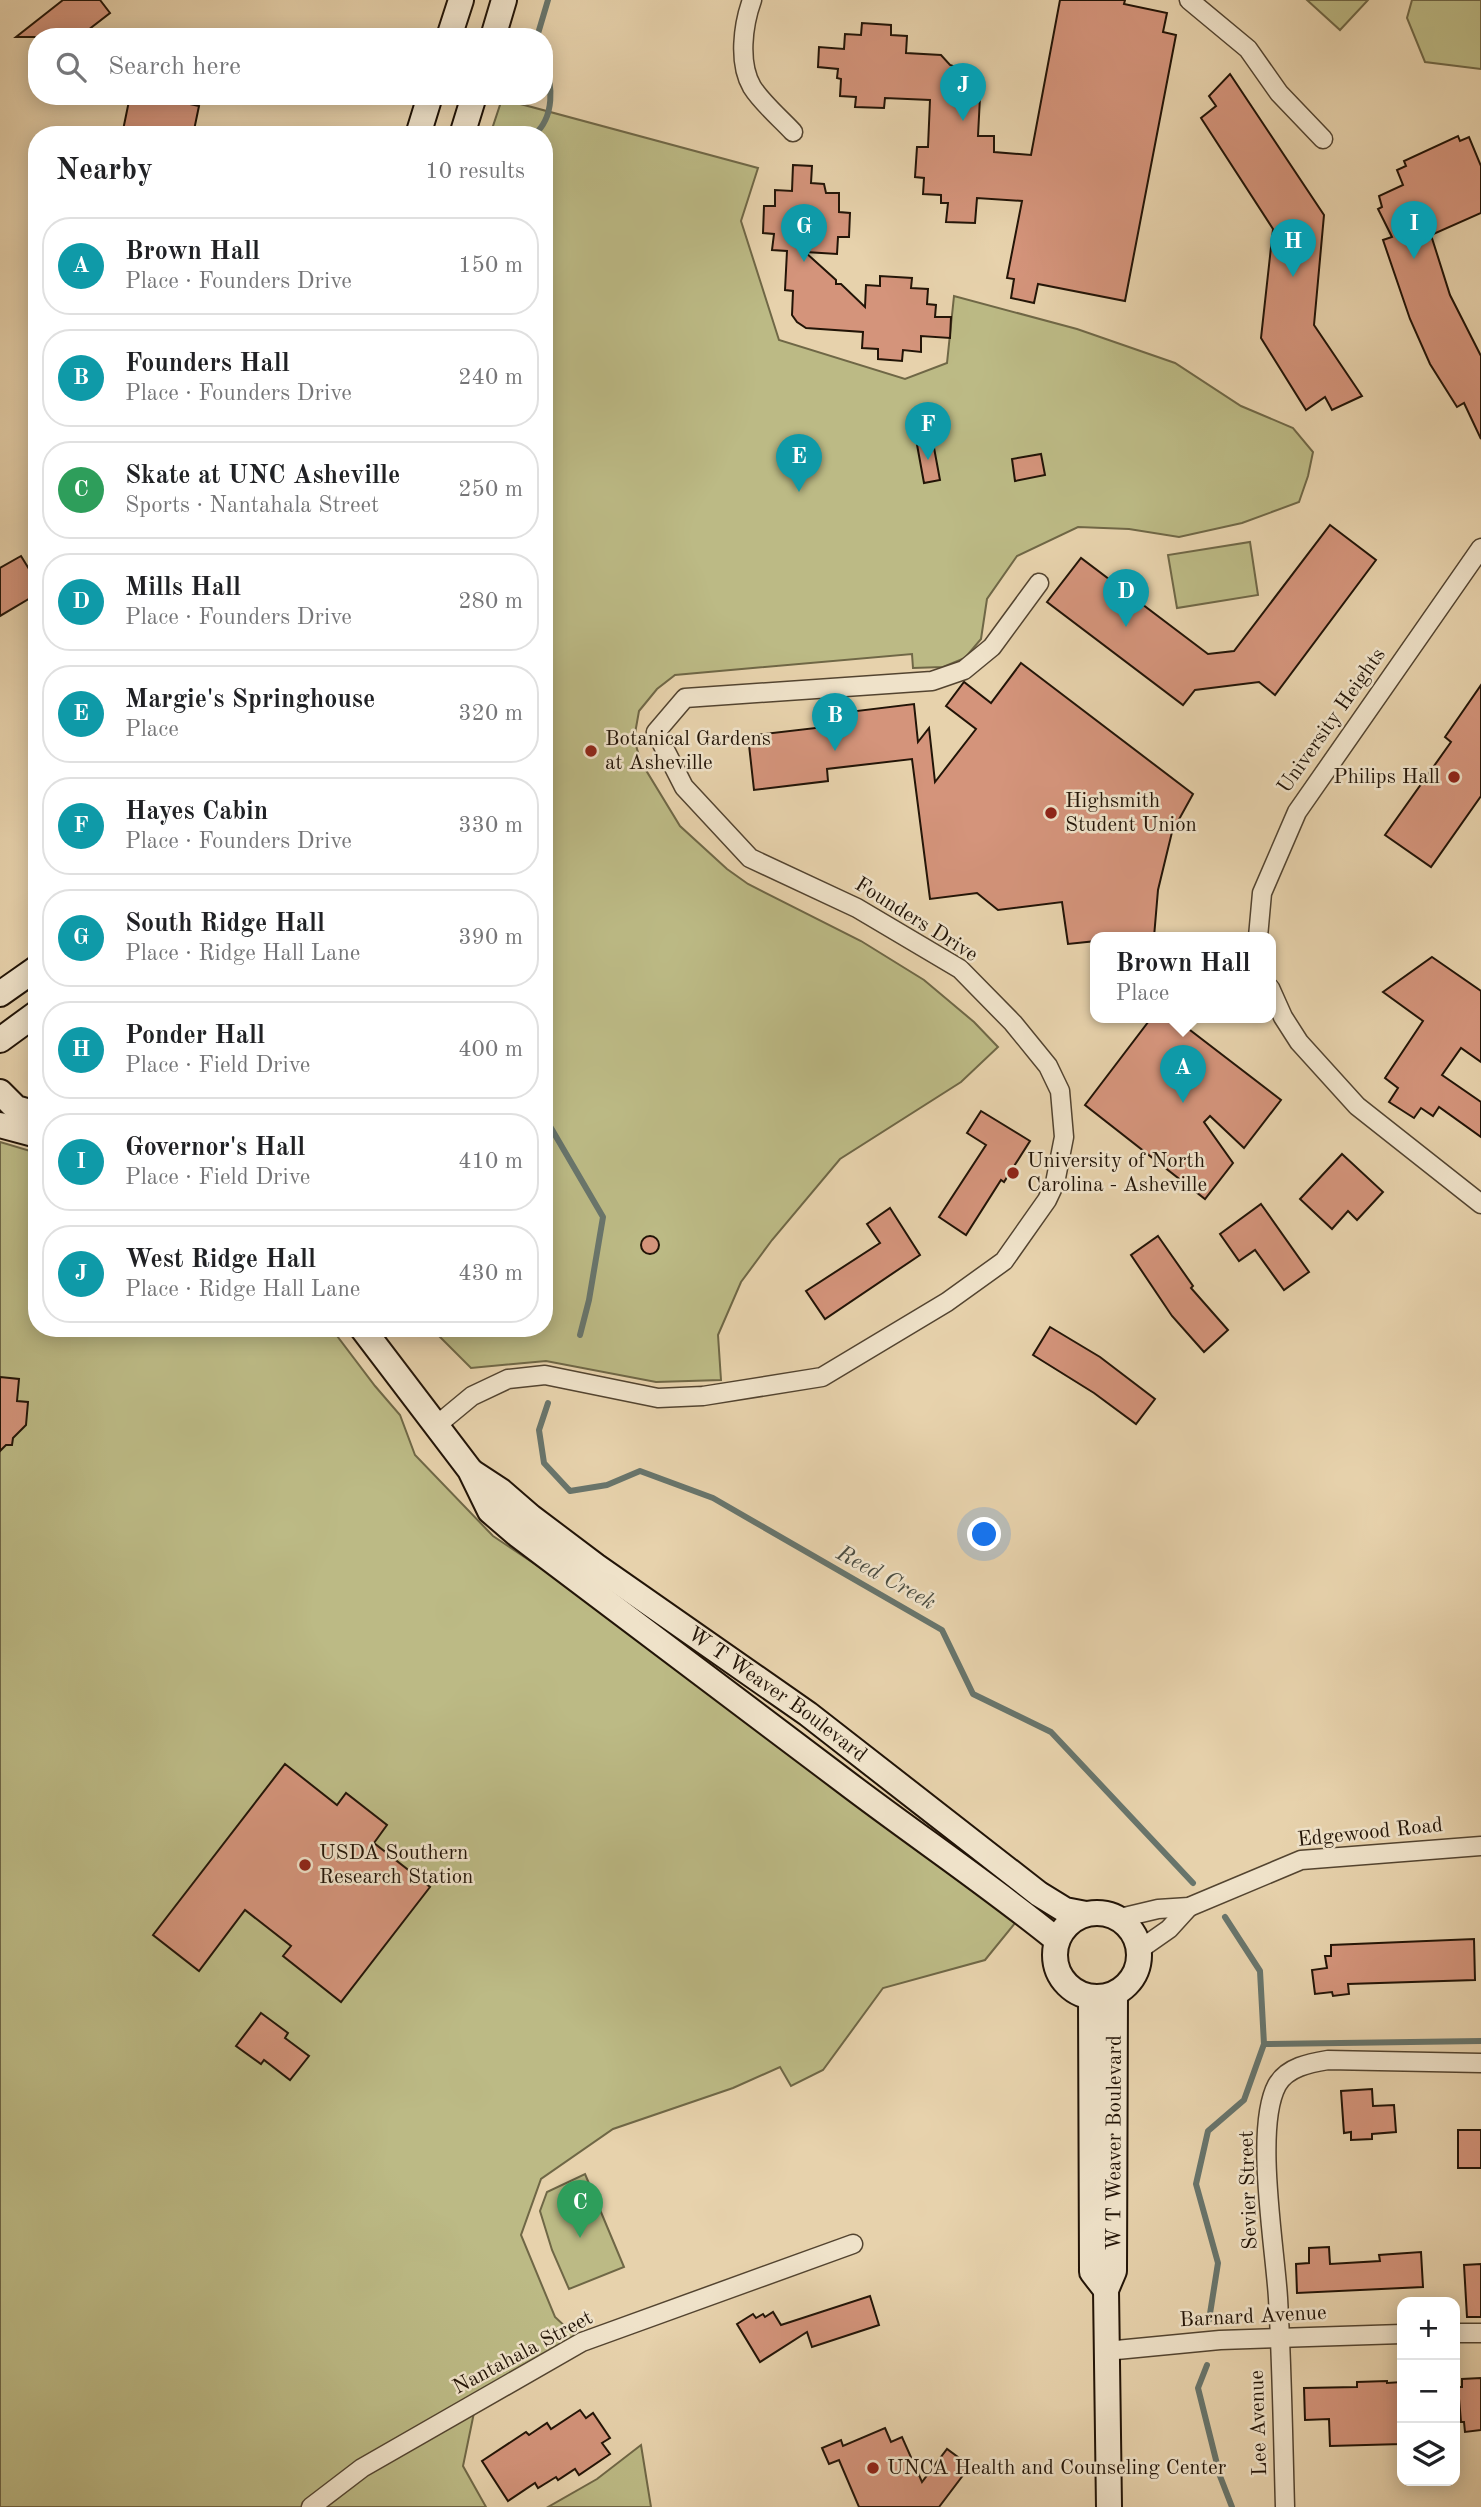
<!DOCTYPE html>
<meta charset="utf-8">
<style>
:root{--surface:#fff;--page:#f2f2f2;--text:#202124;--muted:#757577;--line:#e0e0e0;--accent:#8f2418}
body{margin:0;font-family:"Old Standard TT",serif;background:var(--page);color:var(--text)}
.controls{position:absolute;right:21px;bottom:21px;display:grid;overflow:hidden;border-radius:14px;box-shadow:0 4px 18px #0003}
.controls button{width:63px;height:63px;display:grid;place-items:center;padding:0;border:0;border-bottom:2px solid var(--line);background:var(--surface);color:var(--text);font:35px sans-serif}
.you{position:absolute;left:985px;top:1535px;width:24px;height:24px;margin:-18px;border:5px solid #fff;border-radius:50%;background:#1a73e8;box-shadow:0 0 0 10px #1a73e833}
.badge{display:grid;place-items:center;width:46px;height:46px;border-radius:50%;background:var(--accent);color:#fff;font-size:23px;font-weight:700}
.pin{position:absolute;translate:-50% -58px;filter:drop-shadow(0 2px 4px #0008)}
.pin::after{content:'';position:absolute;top:37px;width:24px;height:21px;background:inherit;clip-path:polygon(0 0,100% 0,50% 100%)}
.popup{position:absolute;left:1090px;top:932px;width:186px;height:91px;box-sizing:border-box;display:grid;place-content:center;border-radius:14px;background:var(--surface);filter:drop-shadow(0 2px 5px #0005);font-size:23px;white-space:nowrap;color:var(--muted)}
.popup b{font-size:26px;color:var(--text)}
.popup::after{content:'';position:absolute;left:50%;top:100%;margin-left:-14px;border:14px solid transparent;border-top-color:var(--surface)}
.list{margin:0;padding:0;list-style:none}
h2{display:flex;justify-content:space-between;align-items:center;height:91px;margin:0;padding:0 28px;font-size:30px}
h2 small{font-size:23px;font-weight:400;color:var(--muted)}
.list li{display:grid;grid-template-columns:46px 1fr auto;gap:21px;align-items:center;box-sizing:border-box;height:98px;margin:0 14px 14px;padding:0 14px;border:2px solid var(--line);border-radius:28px}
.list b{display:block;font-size:26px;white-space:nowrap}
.list p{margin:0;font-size:23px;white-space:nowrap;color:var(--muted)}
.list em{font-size:23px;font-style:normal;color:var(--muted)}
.icon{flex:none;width:38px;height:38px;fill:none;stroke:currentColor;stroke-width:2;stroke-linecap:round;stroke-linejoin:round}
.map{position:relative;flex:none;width:1481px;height:2507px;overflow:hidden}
.search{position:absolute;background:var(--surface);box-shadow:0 4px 18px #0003;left:28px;top:28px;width:525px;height:77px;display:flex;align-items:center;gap:18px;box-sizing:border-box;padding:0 24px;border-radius:28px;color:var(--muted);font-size:26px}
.panel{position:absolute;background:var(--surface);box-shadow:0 4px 18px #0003;left:28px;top:126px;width:525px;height:1211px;border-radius:28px}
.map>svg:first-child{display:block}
.green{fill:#bcba85;stroke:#6f6746;stroke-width:2}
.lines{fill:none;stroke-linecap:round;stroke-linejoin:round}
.stream{stroke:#68756c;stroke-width:6}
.building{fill:#d4947b;stroke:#221407;stroke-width:2}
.minor-casing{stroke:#534430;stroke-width:21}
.secondary-casing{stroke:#221407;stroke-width:28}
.minor{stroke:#efe2c9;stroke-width:18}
.secondary{stroke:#efe2c9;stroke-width:24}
.poi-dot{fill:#8f2418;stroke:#efe2c9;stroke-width:2.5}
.labels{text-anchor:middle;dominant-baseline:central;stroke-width:5;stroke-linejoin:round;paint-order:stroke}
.street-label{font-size:21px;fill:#221407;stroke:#efe2c9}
.poi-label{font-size:21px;fill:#221407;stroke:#efe2c9;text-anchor:start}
.water-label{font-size:23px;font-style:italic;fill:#4b4d42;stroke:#efe2c9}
</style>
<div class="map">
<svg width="1481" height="2507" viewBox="0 0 1481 2507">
<rect width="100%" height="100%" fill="#e7d2ac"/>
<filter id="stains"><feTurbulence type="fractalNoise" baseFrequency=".00286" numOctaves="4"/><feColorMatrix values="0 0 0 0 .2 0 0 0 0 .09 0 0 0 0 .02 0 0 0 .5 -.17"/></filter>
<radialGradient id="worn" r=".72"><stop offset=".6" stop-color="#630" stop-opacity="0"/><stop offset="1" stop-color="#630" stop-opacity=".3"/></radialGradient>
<g class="green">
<polygon points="1307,0 1368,0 1340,30"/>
<polygon points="1412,0 1481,0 1481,69 1425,62 1407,18"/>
<polygon points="502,99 758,168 741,221 779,340 905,379 947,363 954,296 1077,329 1175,363 1241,406 1293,428 1313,452 1308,476 1299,502 1242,523 1179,537 1129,529 1078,527 1017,556 987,599 981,639 965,658 943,667 913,668 912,654 675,675 657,689 639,711 634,739 641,762 680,826 727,869 748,884 861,941 924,980 974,1022 998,1047 961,1082 840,1159 772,1240 741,1282 718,1335 721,1380 656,1382 546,1361 471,1368 431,1328 544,1328 544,135 490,135"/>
<polygon points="1250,542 1258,595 1177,608 1168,555"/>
<polygon points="0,1142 37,1153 37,1328 331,1328 375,1386 400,1415 415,1455 493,1536 744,1704 1016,1922 985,1960 883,1988 823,2070 791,2086 780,2067 733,2088 613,2129 541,2179 521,2235 555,2317 582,2342 476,2403 463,2466 486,2507 0,2507"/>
<polygon points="585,2174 624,2267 569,2289 552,2250 540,2211 547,2192"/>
<polygon points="641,2445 651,2507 548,2507 597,2479"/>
</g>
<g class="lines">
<g class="stream">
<polyline points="537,37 548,0"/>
<path d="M 534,135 C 555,117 553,85 544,62"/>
<polyline points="544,1116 603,1217 589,1300 580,1335"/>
<polyline points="548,1403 539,1430 544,1463 570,1491 607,1485 640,1471 713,1498 942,1630 973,1694 1051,1732 1193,1883"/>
<polyline points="1264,2044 1481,2041"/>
<polyline points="1209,2320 1218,2263 1196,2184 1208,2131 1244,2100 1264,2044 1260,1971 1225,1917"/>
<polyline points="1207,2365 1198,2388 1220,2476 1232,2507"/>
</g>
</g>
<g class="building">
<polygon points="63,0 100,0 110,13 79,37 16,37"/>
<polygon points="1060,0 1125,0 1124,4 1167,13 1163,32 1176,35 1125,301 1038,284 1034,303 1011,298 1014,279 1007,278 1022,201 977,198 975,223 946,222 948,203 941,203 941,195 923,194 924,178 915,177 917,147 928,147 930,100 885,98 884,108 855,107 856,97 840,96 841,79 837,78 838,69 818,67 819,47 844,49 845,34 861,35 862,23 891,25 891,35 907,36 906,53 941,55 950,65 971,72 972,97 980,97 978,136 994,136 994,152 1031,155"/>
<polygon points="1230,74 1324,215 1314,325 1362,396 1332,410 1325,397 1306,410 1261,338 1273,229 1201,118 1216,106 1209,96"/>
<polygon points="130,96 153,96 199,106 193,135 122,135"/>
<polygon points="1458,136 1460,141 1469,137 1481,166 1481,213 1431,235 1450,295 1481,356 1481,439 1464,403 1457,407 1430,364 1410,319 1383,240 1392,237 1378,209 1382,207 1379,196 1403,185 1397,170 1406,166 1404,161"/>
<polygon points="793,165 812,166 811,183 824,184 826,193 839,193 839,212 850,213 849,237 838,237 837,254 805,252 836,280 836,284 841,284 865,307 866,285 880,286 880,276 912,278 911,288 928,289 927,304 936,305 935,317 951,317 950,338 921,336 921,352 903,350 902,361 878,359 878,349 862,348 863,332 806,328 797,322 792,315 793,291 785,290 787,251 772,250 774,234 763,233 764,206 775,206 775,190 792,191"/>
<polygon points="932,437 940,480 924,483 916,439"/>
<polygon points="1041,454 1045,475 1015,481 1012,459"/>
<polygon points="1330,525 1376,560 1275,695 1259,682 1195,690 1183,705 1047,602 1081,558 1208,654 1234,651"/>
<polygon points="21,556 37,582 37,594 0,616 0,568"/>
<polygon points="1021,663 1193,794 1172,832 1158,890 1154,937 1096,937 1096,941 1068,944 1062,902 998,910 977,893 930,899 912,759 827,769 828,781 754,790 748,736 842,725 840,713 914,704 918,742 929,728 935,782 976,729 946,706 964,682 991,703"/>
<polygon points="1481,685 1481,796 1431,867 1385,835 1451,742 1445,737"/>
<polygon points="1432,957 1481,991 1481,1062 1461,1048 1442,1075 1481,1102 1481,1137 1439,1107 1433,1116 1421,1108 1414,1118 1389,1102 1398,1088 1385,1078 1423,1021 1383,992"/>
<polygon points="1152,1017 1173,1017 1281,1100 1244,1148 1210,1116 1204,1122 1233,1163 1205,1199 1085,1105"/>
<polygon points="981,1111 1030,1141 1004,1182 1001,1180 966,1235 939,1217 986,1145 967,1133"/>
<polygon points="1342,1154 1383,1192 1357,1220 1348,1211 1332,1229 1300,1199"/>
<polygon points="1261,1204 1309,1272 1284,1290 1255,1250 1239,1261 1220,1234"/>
<polygon points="890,1208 920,1255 825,1319 806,1291 880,1243 867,1224"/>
<circle cx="650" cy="1245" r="9"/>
<polygon points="1158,1236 1193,1286 1191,1288 1228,1330 1204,1352 1172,1316 1131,1255"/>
<polygon points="1050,1327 1100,1357 1155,1399 1136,1424 1094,1393 1033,1355"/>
<polygon points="0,1377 19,1379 17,1401 28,1402 26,1425 13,1438 12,1445 6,1445 0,1451"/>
<polygon points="285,1764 337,1805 346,1793 387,1825 374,1843 430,1887 341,2002 283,1956 291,1946 245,1910 199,1971 153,1935"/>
<polygon points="1474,1939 1475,1980 1348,1984 1349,1994 1333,1996 1332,1992 1315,1994 1312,1970 1327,1968 1325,1956 1331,1956 1331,1945"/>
<polygon points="261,2013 288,2033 285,2038 309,2056 290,2080 264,2060 261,2064 236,2046"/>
<polygon points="1372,2089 1373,2106 1394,2105 1396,2132 1372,2134 1372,2139 1351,2140 1351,2132 1344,2133 1341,2091"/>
<rect x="1458" y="2130" width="23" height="38"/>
<polygon points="1329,2247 1330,2264 1380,2261 1379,2255 1421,2252 1423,2287 1297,2293 1296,2264 1309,2263 1309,2248"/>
<polygon points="1481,2264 1481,2317 1467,2317 1464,2265"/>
<polygon points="870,2296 879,2325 812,2347 807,2332 760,2362 737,2324 753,2314 756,2318 763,2314 765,2317 773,2312 781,2325"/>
<polygon points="1481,2378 1481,2430 1465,2432 1464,2422 1461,2422 1458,2387 1462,2387 1462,2379"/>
<polygon points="1387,2381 1387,2383 1402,2382 1402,2444 1330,2446 1329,2419 1305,2420 1304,2388 1357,2387 1357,2382"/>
<polygon points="580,2410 586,2418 593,2413 610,2438 602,2443 610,2454 579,2475 575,2469 558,2480 556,2477 538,2488 535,2483 508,2501 482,2461 526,2432 529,2435 547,2423 551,2429"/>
<polygon points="885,2428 891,2442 902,2437 922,2482 947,2449 970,2466 939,2507 859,2507 839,2460 829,2464 822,2448 841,2440 843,2446"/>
</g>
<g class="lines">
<defs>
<g id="minor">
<path d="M 752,0 C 743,25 738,63 752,87 C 762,103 780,118 793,132"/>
<polyline points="1189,0 1248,49 1279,93 1323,139"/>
<polyline points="1258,937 1262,893 1297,812 1481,548"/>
<polyline points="1270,988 1283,1017 1299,1042 1357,1106 1481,1204"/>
<polyline points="437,1425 472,1396 508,1379 545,1375 658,1398 703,1396 822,1377 947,1302 1004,1261 1047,1200 1055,1183 1064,1137 1060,1091 1048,1066 1013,1023 960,969 857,908 750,858 684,787 656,732 685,698 932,681 964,670 992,647 1039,583"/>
<polyline points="1120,1918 1158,1909 1189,1907 1301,1860 1481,1846"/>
<polyline points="1139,1950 1169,1929 1189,1907"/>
<polyline points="1455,2333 1481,2333"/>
<polyline points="1106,2351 1220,2340 1402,2334"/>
<polyline points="311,2507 362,2468 582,2342 853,2244"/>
<path d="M 1285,2507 C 1283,2437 1282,2367 1278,2298 C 1275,2247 1254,2128 1277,2085 C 1287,2067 1310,2063 1328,2060 L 1481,2063"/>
</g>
<g id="secondary">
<polyline points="449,37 461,0"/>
<polyline points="493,37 504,0"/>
<polyline points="418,135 430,96"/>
<polyline points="462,135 474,96"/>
<polyline points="0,994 37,968"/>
<polyline points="0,1040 37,1013"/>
<polyline points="0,1092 16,1108 37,1114"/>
<polyline points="0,1125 37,1135"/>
<path d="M 362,1328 L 470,1470 L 490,1511 L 518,1535 C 627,1617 736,1699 844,1781 C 915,1835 988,1884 1057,1940"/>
<path id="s1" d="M 472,1472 L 501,1491 L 531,1517 L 596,1566 L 808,1714 L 1039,1894 L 1065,1910 L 1086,1914"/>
<circle cx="1097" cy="1955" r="42"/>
<polyline points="1091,1998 1092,2272 1106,2290"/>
<path id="s2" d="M 1109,2507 L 1106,2290 L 1114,2271 L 1115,1994"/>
</g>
</defs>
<use href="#minor" class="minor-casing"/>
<use href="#secondary" class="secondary-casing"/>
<use href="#minor" class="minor"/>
<use href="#secondary" class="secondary"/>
</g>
<g class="poi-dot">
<circle cx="591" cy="751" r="7"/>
<circle cx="1454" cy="777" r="7"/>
<circle cx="1051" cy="813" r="7"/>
<circle cx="1013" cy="1173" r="7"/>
<circle cx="305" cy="1865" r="7"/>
<circle cx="873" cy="2468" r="7"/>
</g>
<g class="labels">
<g class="street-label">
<text transform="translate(1332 721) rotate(-55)">University Heights</text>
<text transform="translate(916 920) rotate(32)">Founders Drive</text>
<text stroke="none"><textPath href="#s1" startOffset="378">W T Weaver Boulevard</textPath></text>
<text transform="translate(1370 1833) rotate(-6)">Edgewood Road</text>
<text stroke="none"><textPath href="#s2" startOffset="366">W T Weaver Boulevard</textPath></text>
<text transform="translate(1249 2190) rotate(-92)">Sevier Street</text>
<text transform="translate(1253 2317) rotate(-3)">Barnard Avenue</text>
<text transform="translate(523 2353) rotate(-28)">Nantahala Street</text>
<text transform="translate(1259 2423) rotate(-92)">Lee Avenue</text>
</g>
<g class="poi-label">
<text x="605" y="739">Botanical Gardens<tspan x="605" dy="24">at Asheville</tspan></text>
<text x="1440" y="777" text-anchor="end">Philips Hall</text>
<text x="1065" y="801">Highsmith<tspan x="1065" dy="24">Student Union</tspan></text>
<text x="1027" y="1161">University of North<tspan x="1027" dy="24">Carolina - Asheville</tspan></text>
<text x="319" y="1853">USDA Southern<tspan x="319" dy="24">Research Station</tspan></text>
<text x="887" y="2468">UNCA Health and Counseling Center</text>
</g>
<g class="water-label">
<text transform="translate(886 1578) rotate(29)">Reed Creek</text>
</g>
</g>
<rect width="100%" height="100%" filter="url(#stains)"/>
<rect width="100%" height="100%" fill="url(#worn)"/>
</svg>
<div class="controls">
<button>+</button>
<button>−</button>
<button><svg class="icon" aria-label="layers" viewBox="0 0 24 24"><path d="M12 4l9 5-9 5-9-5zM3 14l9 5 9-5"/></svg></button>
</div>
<div class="you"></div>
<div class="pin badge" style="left:1183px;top:1103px;background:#0f9aa8">A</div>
<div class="popup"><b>Brown Hall</b>Place</div>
<div class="pin badge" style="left:835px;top:751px;background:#0f9aa8">B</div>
<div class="pin badge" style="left:580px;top:2238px;background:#2e9e5b">C</div>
<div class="pin badge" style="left:1126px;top:627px;background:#0f9aa8">D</div>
<div class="pin badge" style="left:799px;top:492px;background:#0f9aa8">E</div>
<div class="pin badge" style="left:928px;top:460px;background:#0f9aa8">F</div>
<div class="pin badge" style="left:804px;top:262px;background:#0f9aa8">G</div>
<div class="pin badge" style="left:1293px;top:277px;background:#0f9aa8">H</div>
<div class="pin badge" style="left:1414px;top:259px;background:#0f9aa8">I</div>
<div class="pin badge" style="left:963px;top:121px;background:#0f9aa8">J</div>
<div class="search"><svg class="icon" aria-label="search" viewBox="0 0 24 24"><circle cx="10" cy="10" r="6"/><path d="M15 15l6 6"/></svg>Search here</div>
<section class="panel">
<h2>Nearby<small>10 results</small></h2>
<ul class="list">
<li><span class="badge" style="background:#0f9aa8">A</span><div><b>Brown Hall</b><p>Place · Founders Drive</p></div><em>150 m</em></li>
<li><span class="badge" style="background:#0f9aa8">B</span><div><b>Founders Hall</b><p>Place · Founders Drive</p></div><em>240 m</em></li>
<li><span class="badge" style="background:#2e9e5b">C</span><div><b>Skate at UNC Asheville</b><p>Sports · Nantahala Street</p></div><em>250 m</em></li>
<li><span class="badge" style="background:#0f9aa8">D</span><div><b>Mills Hall</b><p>Place · Founders Drive</p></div><em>280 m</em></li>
<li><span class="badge" style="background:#0f9aa8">E</span><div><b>Margie's Springhouse</b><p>Place</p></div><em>320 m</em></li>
<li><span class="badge" style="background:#0f9aa8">F</span><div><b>Hayes Cabin</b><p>Place · Founders Drive</p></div><em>330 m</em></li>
<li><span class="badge" style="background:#0f9aa8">G</span><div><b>South Ridge Hall</b><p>Place · Ridge Hall Lane</p></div><em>390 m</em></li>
<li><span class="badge" style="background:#0f9aa8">H</span><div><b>Ponder Hall</b><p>Place · Field Drive</p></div><em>400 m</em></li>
<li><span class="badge" style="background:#0f9aa8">I</span><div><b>Governor's Hall</b><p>Place · Field Drive</p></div><em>410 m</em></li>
<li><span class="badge" style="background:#0f9aa8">J</span><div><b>West Ridge Hall</b><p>Place · Ridge Hall Lane</p></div><em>430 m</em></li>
</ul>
</section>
</div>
